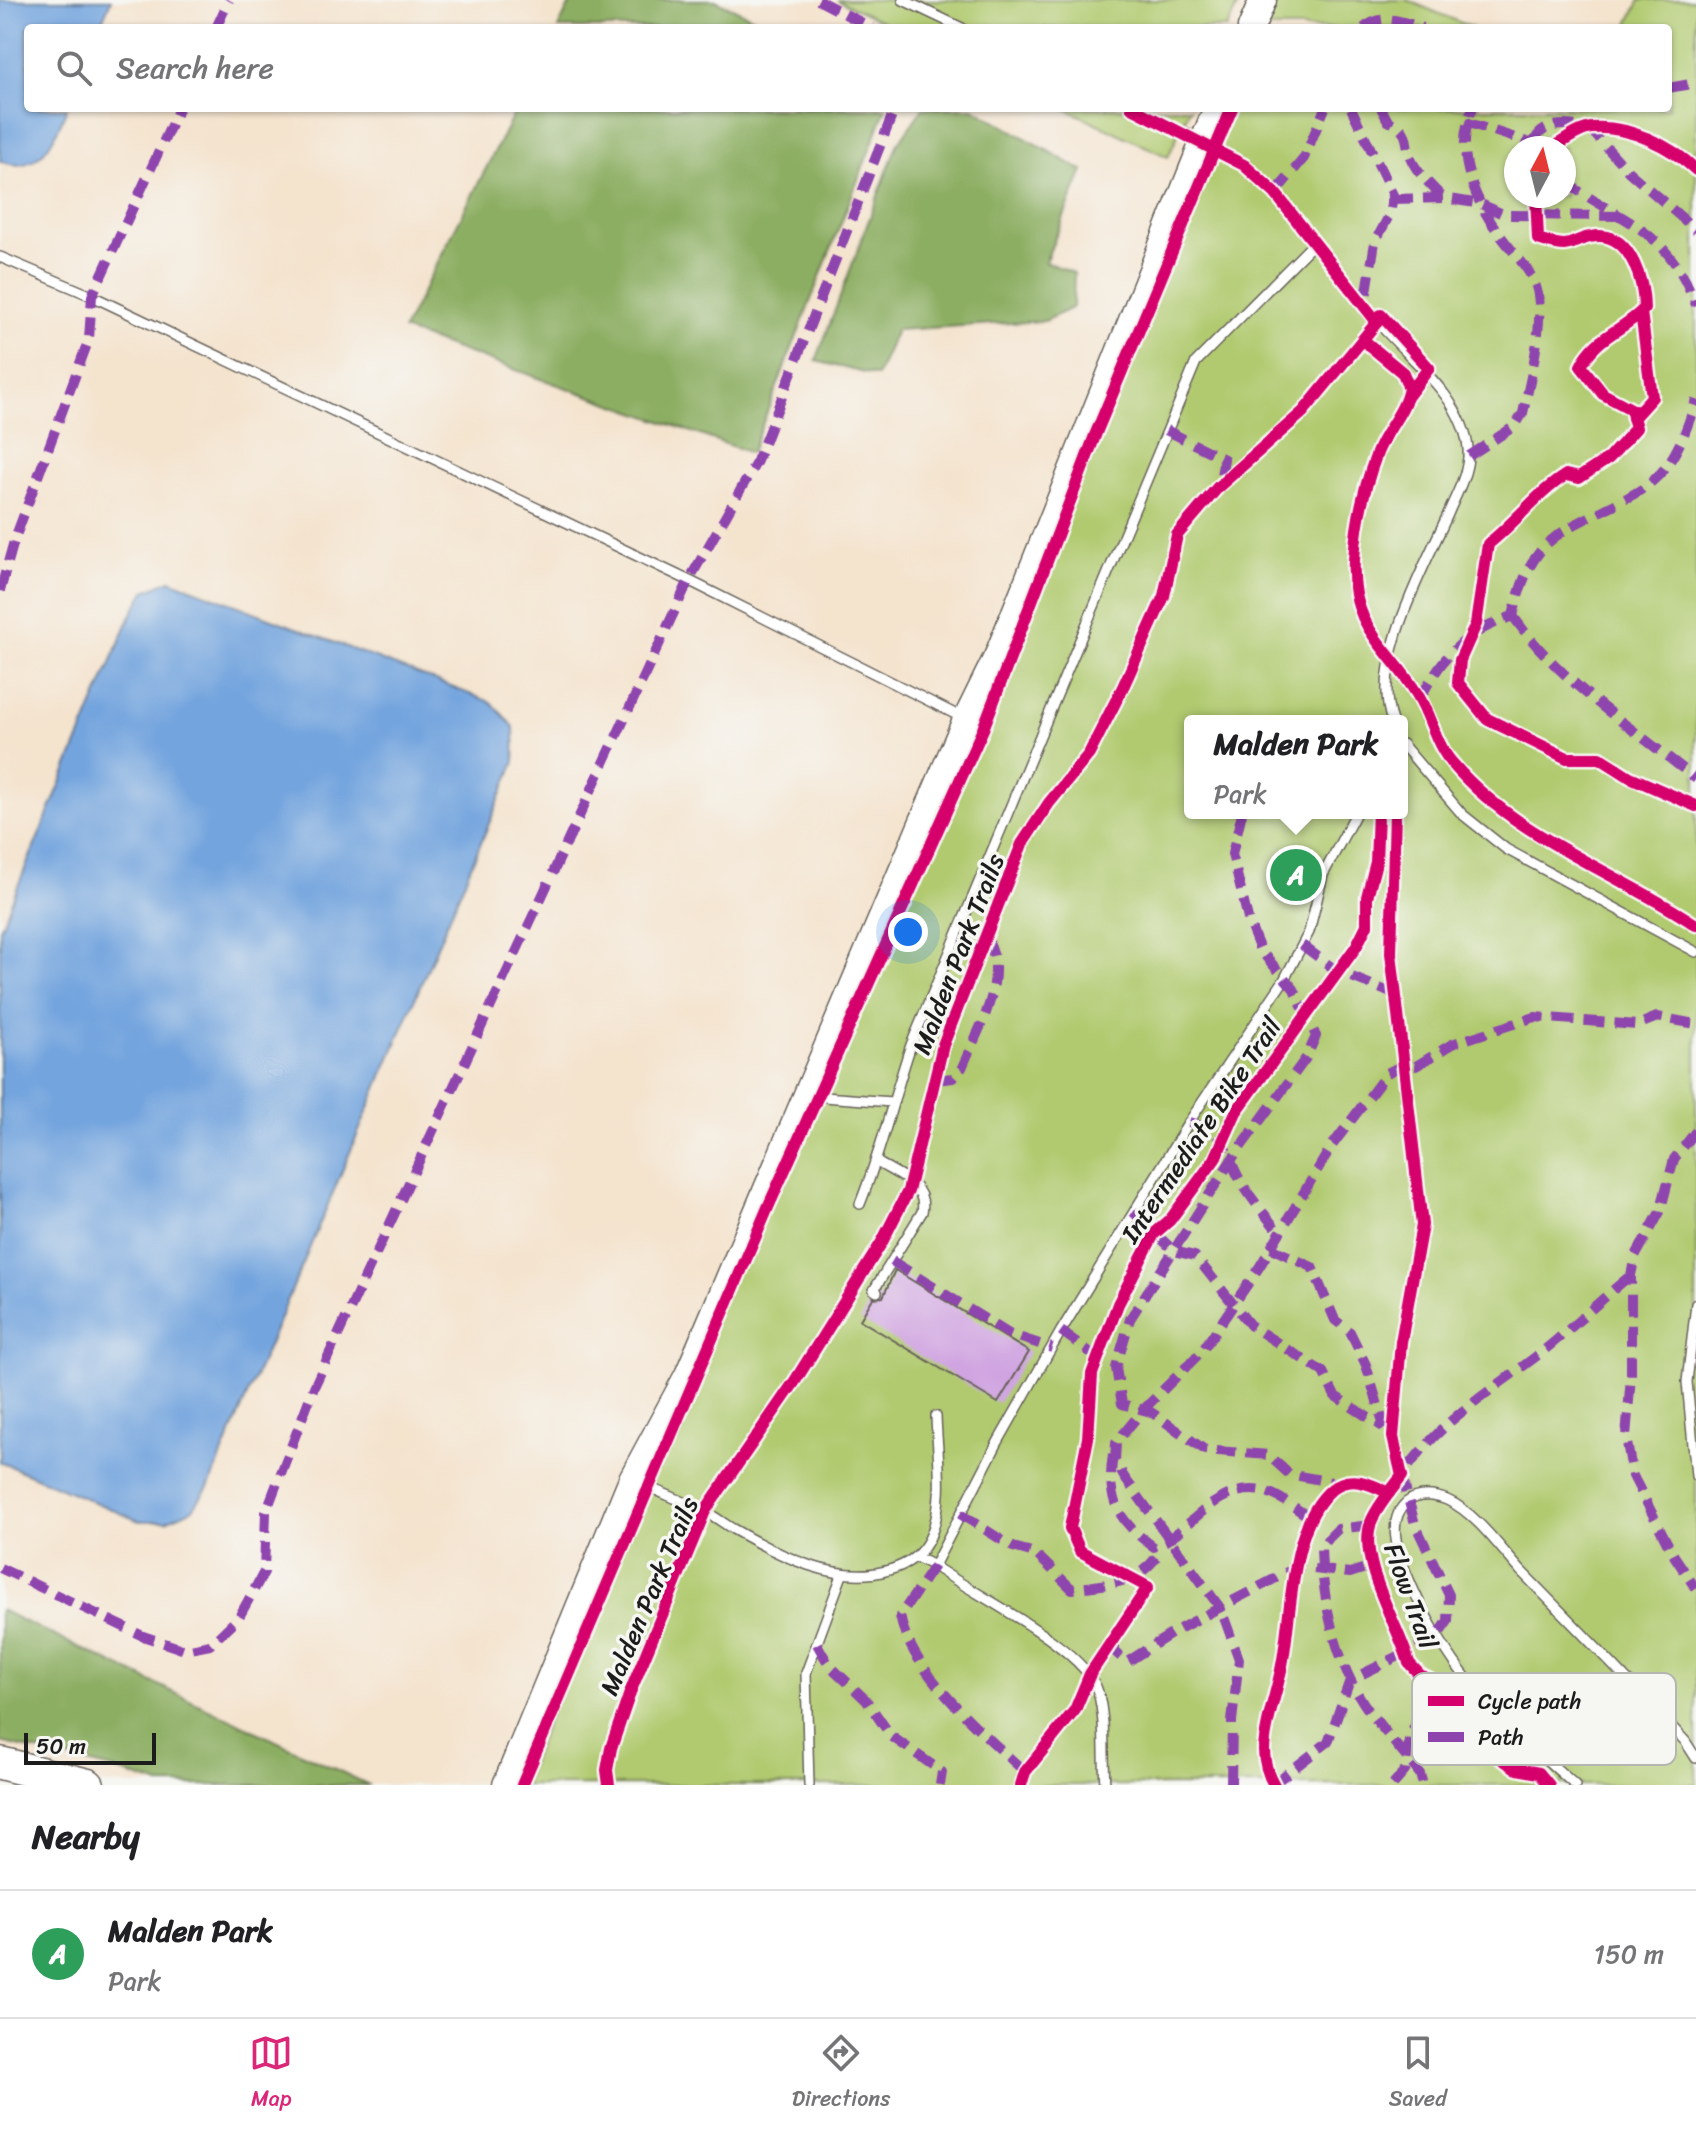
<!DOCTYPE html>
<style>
:root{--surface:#fff;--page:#f6f6f6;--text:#202124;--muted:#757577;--line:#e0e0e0;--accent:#db2777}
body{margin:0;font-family:Sriracha,sans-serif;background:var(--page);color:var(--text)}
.compass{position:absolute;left:1504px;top:136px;width:72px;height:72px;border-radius:50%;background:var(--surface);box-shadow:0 2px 6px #0004;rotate:7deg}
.scale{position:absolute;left:24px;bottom:20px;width:132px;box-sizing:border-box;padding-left:8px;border:4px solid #1c1c1c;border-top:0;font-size:22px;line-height:28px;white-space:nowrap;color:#1c1c1c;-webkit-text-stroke:6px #f6f6f2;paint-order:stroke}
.you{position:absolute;left:908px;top:932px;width:28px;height:28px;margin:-20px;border:6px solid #fff;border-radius:50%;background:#1a73e8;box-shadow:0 0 0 12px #1a73e833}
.badge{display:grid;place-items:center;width:52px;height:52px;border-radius:50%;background:var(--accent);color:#fff;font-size:26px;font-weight:700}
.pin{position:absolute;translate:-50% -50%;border:4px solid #fff;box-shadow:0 2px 8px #0006}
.popup{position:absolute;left:1184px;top:715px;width:224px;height:104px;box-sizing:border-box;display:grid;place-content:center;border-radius:8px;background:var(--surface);filter:drop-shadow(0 2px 6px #0005);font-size:26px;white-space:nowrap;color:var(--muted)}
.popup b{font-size:30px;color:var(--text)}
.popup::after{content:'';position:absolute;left:50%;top:100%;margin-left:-16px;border:16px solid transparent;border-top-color:var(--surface)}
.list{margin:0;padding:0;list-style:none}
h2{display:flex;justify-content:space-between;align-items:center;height:104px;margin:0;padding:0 32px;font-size:34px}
h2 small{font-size:26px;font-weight:400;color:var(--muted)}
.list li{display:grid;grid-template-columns:52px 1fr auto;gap:24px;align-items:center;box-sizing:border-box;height:128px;padding:0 32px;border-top:2px solid var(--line)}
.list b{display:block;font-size:30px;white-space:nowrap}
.list p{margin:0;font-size:26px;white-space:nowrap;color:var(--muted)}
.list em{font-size:26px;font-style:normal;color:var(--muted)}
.icon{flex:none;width:44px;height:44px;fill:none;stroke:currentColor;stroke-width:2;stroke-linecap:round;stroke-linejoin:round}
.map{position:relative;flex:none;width:1696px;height:1785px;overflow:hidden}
.search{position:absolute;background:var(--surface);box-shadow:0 2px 6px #0004;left:24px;right:24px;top:24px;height:88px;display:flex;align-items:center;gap:20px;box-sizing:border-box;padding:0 28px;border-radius:8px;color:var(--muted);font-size:30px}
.sheet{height:232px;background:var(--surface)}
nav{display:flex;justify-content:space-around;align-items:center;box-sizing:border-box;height:112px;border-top:2px solid var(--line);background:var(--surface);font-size:22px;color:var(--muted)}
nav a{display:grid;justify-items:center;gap:4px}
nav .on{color:var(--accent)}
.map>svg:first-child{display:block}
.green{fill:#b1ca6f;stroke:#667346;stroke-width:2;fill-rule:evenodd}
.forest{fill:#8cae62;stroke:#54653f;stroke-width:2}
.water{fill:#73a4de;stroke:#48607d;stroke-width:2}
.building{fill:#d0a4e1}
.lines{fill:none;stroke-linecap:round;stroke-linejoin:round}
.lane-casing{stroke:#68625a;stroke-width:12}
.secondary-casing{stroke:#68625a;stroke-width:29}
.highway-casing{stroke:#68625a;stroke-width:35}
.lane{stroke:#fff;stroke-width:9}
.secondary{stroke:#fff;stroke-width:26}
.highway{stroke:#fff;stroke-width:32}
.quiet{stroke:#8e44ad;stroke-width:10;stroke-dasharray:20 10;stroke-linecap:butt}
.cycleway-casing{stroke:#f6f6f2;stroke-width:17}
.cycleway{stroke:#d6006c;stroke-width:12}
.labels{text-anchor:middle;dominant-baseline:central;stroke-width:7;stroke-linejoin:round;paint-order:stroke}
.street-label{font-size:26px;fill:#1c1c1c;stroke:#f6f6f2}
.key{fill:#f6f6f2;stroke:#b5b5b2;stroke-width:2}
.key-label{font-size:22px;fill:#1c1c1c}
</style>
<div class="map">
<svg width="1696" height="1785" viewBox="0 0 1696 1785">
<rect width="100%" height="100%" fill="#f6f6f2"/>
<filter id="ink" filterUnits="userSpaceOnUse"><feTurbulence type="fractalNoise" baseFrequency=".0125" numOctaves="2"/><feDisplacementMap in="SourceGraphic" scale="16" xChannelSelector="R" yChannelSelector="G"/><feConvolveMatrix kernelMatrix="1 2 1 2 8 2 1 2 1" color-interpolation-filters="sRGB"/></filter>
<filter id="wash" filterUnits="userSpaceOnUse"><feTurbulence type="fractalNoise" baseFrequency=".006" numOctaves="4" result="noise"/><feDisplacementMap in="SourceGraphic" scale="32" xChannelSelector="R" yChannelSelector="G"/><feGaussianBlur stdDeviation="1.8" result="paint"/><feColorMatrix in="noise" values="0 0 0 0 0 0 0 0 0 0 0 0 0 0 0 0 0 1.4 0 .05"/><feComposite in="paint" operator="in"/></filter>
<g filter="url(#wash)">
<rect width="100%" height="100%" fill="#f4e3cd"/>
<g class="green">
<polygon points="837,0 1240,0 1227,28 896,28"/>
<polygon points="1264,0 1407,0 1473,28 1252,28"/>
<path d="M 1640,0 L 1696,0 L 1696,1785 L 523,1785 L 611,1553 L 1218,108 L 1668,108 L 1668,28 L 1626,28 ZM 1516,148 L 1564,148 L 1564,196 L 1516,196 ZM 1190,721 L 1402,721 L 1402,813 L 1190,813 Z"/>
<polygon points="1064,108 1190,108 1168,157"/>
</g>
<g class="forest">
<polygon points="572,0 715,0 775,28 558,28"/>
<polygon points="517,108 886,108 751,453 403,330"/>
<polygon points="923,108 973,108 1083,171 1045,262 1074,273 1073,307 1045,321 896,330 877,376 816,361 897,145"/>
<polygon points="0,1610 369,1785 160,1785 112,1769 0,1742"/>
</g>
<g class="water">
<path d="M 0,0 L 111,0 L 99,28 L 28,28 L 28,108 L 67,108 C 55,139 39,177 0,161 Z"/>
<polygon points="170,580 491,702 514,727 515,762 209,1486 192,1510 166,1521 139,1521 0,1462 0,929 130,617 145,591"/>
</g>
<g id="blocks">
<polygon class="building" points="895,1270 1029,1352 998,1403 860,1320 873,1298 883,1297"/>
</g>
</g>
<g filter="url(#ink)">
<use href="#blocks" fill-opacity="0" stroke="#68625a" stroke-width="2"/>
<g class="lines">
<defs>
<g id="lane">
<polyline points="903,0 962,28"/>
<path d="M 1132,108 C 1169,126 1212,141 1245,166 C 1297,207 1333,269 1375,319 C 1397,345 1425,368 1445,395 C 1457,411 1470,437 1468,457 C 1467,476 1455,497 1448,514 C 1424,568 1370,662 1392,721"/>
<polyline points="0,257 92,296 694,583 963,718"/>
<polyline points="1402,744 1462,814 1506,849 1696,952"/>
<polyline points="810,1096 892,1102"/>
<path d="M 877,1162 C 897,1175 928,1184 922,1212 L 874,1290 L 877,1292"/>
<path d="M 860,1204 C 881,1152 893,1098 911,1045 L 1196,362 L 1314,243"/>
<polyline points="1696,1304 1687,1382 1696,1476"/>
<path d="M 635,1481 C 657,1491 680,1500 702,1510 C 713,1515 723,1523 733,1529 C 778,1555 838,1586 889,1570 C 907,1565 922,1555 930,1537 C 946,1501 937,1454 936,1416"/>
<polyline points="916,1557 934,1566 998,1442 1061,1331 1189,1122 1284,980 1309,932 1323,875 1356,813"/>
<path d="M 934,1566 C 973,1594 1086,1648 1098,1692 C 1106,1720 1103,1756 1105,1785"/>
<polyline points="809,1785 806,1673 842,1575"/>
<path d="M 1575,1785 C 1495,1714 1446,1672 1405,1570 C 1397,1550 1387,1519 1407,1502 C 1418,1493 1435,1495 1447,1500 C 1475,1512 1501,1549 1521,1571 C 1576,1627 1631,1683 1685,1741 L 1696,1758"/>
</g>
<g id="secondary">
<polyline points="1251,28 1263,0"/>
<polyline points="506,1785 632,1479 688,1375 966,720 998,655 1217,108"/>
</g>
<polyline id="highway" points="0,1763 88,1785"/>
</defs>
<use href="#lane" class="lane-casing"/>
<use href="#secondary" class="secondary-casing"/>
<use href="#highway" class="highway-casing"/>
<use href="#lane" class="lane"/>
<use href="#secondary" class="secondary"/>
<use href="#highway" class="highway"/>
<g class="quiet">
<polyline points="818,0 872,28"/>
<polyline points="216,28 229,0"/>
<path d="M 1364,28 C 1382,12 1403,22 1423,28"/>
<polyline points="1668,88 1696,83"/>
<polyline points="1351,108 1393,195 1390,214 1375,242 1366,298"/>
<path d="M 1381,108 L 1388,121 C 1414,131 1402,143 1413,163 C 1420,176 1433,187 1443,198"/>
<polyline points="1466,122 1533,144 1535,148"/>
<path d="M 1533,144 C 1542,120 1568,124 1589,128 L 1629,172 L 1696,230"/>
<path d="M 1564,181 C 1624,224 1667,227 1696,305"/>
<polyline points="1275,193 1304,158 1325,108"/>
<polyline points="1393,199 1443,198 1481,204 1505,215 1623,216"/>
<polyline points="1166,430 1224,459 1219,486"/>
<path d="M 1469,456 L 1515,426 L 1523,413 C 1530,382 1545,320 1537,290 C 1532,271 1515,255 1503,239 C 1475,203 1452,152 1473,108"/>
<polyline points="0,591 14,541 89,339 92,296 179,108"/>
<path d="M 1513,616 C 1561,684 1632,727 1696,779"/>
<path d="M 1420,699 C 1443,654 1465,633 1513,616 C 1531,538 1555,535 1621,501 C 1637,493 1654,483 1665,468 C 1680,449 1689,423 1696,400"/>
<polyline points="1242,813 1232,854 1249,923 1260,950 1294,989 1316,1036 1306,1058 1232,1159 1130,1319 1116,1368 1122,1404 1151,1412 1205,1450 1268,1455 1289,1474 1342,1484"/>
<polyline points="1302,945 1337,971 1396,995"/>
<path d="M 935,1080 L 953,1078 L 962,1068 C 978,1028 1011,979 986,936"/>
<path d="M 1189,1122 C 1226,1133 1222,1145 1238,1176 C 1248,1196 1266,1215 1279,1233"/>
<polyline points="1696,1131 1674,1159 1660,1212 1635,1257 1631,1275 1631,1376 1626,1437 1633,1476 1673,1554 1696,1589"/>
<polyline points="1133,1212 1174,1251 1195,1256 1250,1325 1323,1372 1335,1396 1383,1427"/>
<polyline points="1271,1248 1312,1267 1335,1320 1350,1332 1366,1365 1385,1429"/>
<polyline points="892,1261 1009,1334 1052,1348"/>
<polyline points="1061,1331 1102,1361"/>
<path d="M 1113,1455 C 1106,1499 1117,1521 1154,1547 C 1192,1531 1214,1483 1262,1491 C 1277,1493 1297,1510 1311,1518"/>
<path d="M 960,1514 L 1013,1547 L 1035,1553 L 1072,1589 C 1109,1583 1136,1586 1158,1555"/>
<path d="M 1370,1525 L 1338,1529 L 1321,1546 C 1322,1600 1336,1666 1369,1711 C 1385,1732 1403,1753 1420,1774 L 1423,1785"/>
<path d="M 934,1566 L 900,1616 C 911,1673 983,1733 1025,1772"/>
<polyline points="0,1568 143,1636 185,1650 210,1645 239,1617 264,1572 266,1512 314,1387 689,580 757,461 895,108"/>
<polyline points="1114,1640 1114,1651 1127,1662 1179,1629 1297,1567 1350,1573 1371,1566"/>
<polyline points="817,1644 829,1665 866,1700 891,1736 942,1772 940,1785"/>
<polyline points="1477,1723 1517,1755"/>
<polyline points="1231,1785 1232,1721 1239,1659 1221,1609 1124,1477 1115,1460 1116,1443 1142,1411 1202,1351 1260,1266 1331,1147 1387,1073 1403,1065 1416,1066 1452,1044 1535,1017 1637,1025 1657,1017 1696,1024"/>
<path d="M 1272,1785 L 1328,1742 L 1350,1680 L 1436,1638 L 1448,1621 L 1449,1595 L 1415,1524 L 1402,1476 C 1438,1422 1487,1394 1538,1355 C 1570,1330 1599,1301 1631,1275"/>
<polyline points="1393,1785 1405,1771 1410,1733 1442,1686"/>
</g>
<defs>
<g id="cycleway">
<polyline points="1132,108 1244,165 1275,193 1377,322"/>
<path d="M 1552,148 C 1563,142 1579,129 1592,128 C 1628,125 1671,146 1696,170"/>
<path d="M 1536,196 L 1538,239 C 1580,253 1566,238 1598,236 C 1632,235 1644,284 1644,309 C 1620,333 1597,335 1581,366 L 1603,394 L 1631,409 L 1636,428 L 1609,458 L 1579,478 L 1566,475 C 1537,493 1515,523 1488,544 L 1476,624 L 1460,660 L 1458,683 L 1487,719 L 1567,758 L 1600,758 L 1630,777 L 1696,806"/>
<polyline points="1381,315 1429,368 1407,397"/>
<path d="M 1363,340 L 1403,373 L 1409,388 C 1405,412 1385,431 1377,453 C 1364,487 1356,524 1354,560 C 1350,629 1387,645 1417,694 C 1431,716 1435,744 1453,764 C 1516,838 1617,872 1696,925"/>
<polyline points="1633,418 1652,397 1641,312"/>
<path d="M 1395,813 L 1391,953 L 1422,1225 L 1401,1342 L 1393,1437 L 1402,1476 C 1391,1491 1378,1505 1371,1522 C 1357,1561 1398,1624 1409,1663 L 1420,1675 L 1442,1686 L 1444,1703 L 1473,1718 L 1478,1743 L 1517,1769 L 1539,1773 L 1549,1785"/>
<polyline points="522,1785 769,1205 983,729 1096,433 1232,108"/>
<polyline points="609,1785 607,1770 611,1748 631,1690 705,1511 795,1381 882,1242 908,1191 943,1045 1022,844 1049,803 1089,754 1123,687 1164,596 1177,535 1218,487 1303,412 1377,322"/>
<polyline points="1021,1785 1025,1772 1075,1710 1090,1674 1148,1587 1080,1551 1070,1528 1088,1438 1092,1374 1118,1304 1154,1234 1170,1220 1215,1159 1236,1112 1356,947 1367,925 1367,897 1376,862 1378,813"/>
<path d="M 1274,1785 C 1268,1775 1264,1761 1264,1750 C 1265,1722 1277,1693 1282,1665 C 1292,1614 1289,1526 1332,1489 C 1350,1474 1371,1484 1389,1493"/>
</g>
</defs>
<use href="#cycleway" class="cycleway-casing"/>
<use href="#cycleway" class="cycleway"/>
</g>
</g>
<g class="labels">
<g class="street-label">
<text transform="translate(958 954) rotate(-69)">Malden Park Trails</text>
<text transform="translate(1201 1130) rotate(-56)">Intermediate Bike Trail</text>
<text transform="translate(649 1596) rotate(-67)">Malden Park Trails</text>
<text transform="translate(1411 1596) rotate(70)">Flow Trail</text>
</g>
</g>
<rect x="1412" y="1673" width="264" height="92" rx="12" class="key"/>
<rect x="1428" y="1696" width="36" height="10" fill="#d6006c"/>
<rect x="1428" y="1732" width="36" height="10" fill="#8e44ad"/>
<g class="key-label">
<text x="1478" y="1709">Cycle path</text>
<text x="1478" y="1745">Path</text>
</g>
</svg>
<svg class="compass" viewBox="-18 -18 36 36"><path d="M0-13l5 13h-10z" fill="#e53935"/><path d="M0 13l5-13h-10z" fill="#757577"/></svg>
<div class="scale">50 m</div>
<div class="you"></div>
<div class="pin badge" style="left:1296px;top:875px;background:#2e9e5b">A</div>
<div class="popup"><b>Malden Park</b>Park</div>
<div class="search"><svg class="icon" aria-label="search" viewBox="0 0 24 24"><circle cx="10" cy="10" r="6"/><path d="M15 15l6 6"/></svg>Search here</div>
</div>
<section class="sheet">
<h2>Nearby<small></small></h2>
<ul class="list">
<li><span class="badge" style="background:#2e9e5b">A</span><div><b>Malden Park</b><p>Park</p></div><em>150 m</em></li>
</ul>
</section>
<nav>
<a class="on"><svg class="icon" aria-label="map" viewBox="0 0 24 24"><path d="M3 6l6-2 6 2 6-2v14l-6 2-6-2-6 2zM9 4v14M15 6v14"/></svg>Map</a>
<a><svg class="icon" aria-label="directions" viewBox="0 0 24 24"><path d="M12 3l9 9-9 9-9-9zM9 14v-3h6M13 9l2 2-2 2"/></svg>Directions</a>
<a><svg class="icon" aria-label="saved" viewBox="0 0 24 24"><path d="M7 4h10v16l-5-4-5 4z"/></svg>Saved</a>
</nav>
